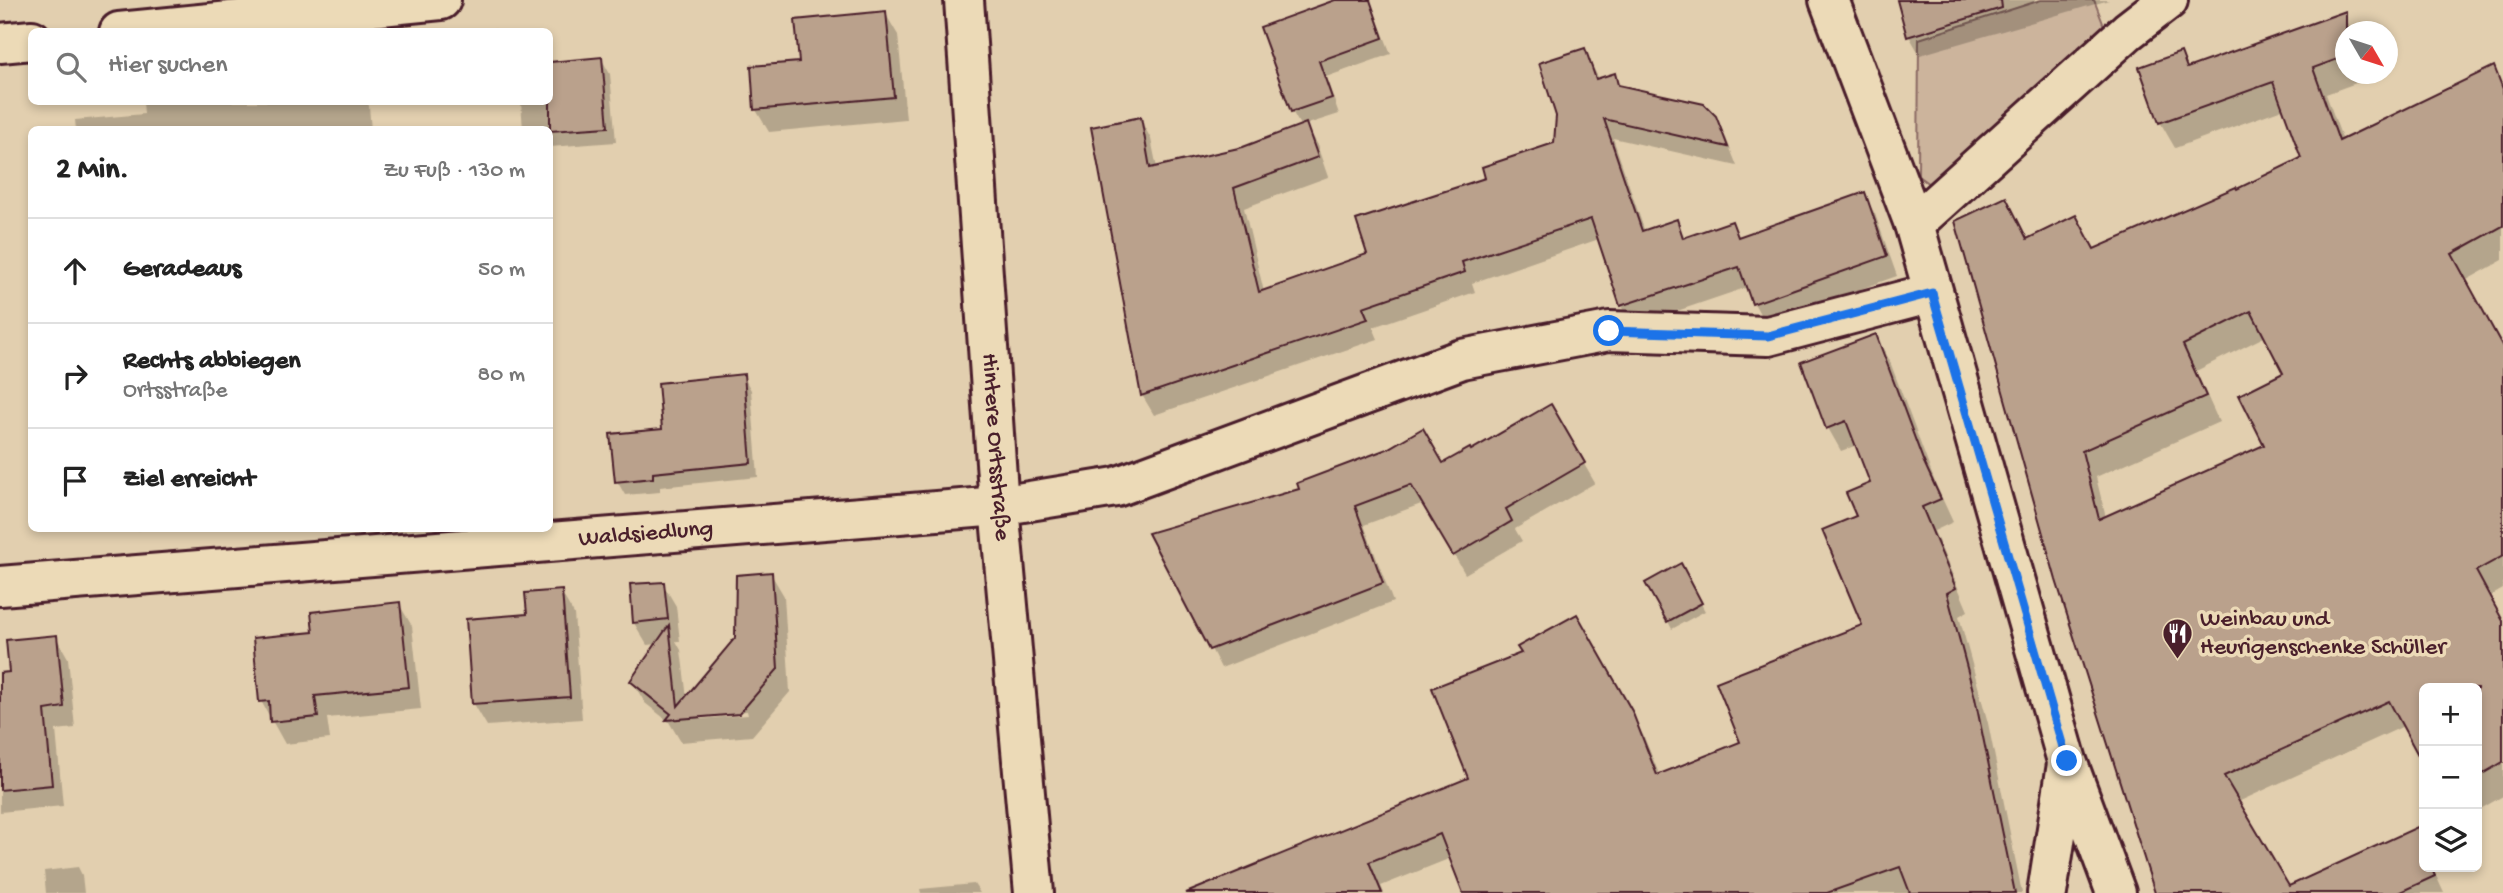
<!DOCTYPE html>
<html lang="de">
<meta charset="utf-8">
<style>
:root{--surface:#fff;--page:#f6f6f6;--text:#222;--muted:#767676;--line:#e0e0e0}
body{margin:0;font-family:"Gochi Hand",sans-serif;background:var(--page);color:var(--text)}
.controls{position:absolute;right:21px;bottom:21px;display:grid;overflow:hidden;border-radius:10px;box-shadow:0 4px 10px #0003}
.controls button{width:63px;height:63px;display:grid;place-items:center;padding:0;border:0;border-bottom:2px solid var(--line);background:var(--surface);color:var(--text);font:35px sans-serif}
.compass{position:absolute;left:2335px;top:21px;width:63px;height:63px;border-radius:50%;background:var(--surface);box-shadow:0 4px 10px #0003;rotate:129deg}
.stop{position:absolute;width:21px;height:21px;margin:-16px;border:5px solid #1a73e8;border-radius:50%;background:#fff}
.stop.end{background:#1a73e8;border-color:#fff;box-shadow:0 2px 7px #0008}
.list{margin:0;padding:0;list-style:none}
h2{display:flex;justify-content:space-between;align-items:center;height:91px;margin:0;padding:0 28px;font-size:30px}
h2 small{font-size:23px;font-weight:400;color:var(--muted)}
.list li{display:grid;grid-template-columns:46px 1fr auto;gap:21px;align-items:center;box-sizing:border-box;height:105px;padding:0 28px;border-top:2px solid var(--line)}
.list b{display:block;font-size:26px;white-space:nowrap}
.list p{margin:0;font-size:23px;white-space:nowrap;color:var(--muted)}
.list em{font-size:23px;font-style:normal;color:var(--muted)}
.icon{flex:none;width:38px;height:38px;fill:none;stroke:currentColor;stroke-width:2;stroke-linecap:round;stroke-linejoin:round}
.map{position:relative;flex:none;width:2503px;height:893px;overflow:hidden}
.search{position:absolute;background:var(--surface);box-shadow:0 4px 10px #0003;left:28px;top:28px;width:525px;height:77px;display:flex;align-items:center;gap:18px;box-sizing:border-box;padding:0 24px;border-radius:10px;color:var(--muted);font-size:26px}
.panel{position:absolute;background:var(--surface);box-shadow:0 4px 10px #0003;left:28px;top:126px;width:525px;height:406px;border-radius:10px}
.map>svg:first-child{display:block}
.green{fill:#ccb49c;stroke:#8b6a64;stroke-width:2}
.shadow{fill:#0003;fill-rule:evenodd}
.building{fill:#baa18c;stroke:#4a1f2b;stroke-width:2;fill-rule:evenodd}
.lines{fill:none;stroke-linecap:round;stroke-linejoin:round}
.street-casing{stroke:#4a1f2b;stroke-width:44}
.street{stroke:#ecdab7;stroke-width:38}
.route{stroke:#1a73e8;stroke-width:9}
.labels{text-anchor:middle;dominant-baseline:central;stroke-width:7;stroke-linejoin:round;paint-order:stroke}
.street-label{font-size:24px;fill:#4a1f2b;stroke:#ecdab7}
.poi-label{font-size:24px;fill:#4a1f2b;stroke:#ecdab7;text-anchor:start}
</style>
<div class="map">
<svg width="2503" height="893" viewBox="0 0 2503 893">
<rect width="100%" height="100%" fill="#e2cfaf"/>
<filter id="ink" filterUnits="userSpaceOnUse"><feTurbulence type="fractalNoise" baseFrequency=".0143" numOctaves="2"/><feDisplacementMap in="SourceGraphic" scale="14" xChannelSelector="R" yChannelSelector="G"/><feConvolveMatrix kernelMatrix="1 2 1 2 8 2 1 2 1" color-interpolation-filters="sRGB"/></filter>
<g filter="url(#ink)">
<polygon class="green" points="2041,0 2094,0 2104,26 1929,184 1918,176 1919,39"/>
<g class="shadow">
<polygon points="1341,0 1370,0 1391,54 1326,77 1339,114 1305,125 1317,145 1328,177 1244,208 1264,292 1369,255 1488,179 1556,144 1584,50 1599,79 1614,75 1621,87 1714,117 1726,138 1737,166 1613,138 1645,232 1676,221 1686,239 1732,223 1740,238 1864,195 1875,214 1897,276 1765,323 1754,303 1748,287 1633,326 1621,306 1599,239 1472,283 1475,292 1373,327 1378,339 1154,415 1142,395 1140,119 1151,139 1157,168 1243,148 1301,127 1292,111"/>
<polygon points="1898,0 2109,0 1920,55 1909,36"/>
<polygon points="885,13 898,35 906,119 769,132 756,110 800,64"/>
<path d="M 2342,14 L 2352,32 L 2346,32 L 2346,74 L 2369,74 L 2370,78 L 2326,94 L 2343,141 L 2493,69 L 2503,85 L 2503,260 L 2465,281 L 2503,349 L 2503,589 L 2489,597 L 2503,623 L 2503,796 L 2477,811 L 2477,688 L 2424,688 L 2424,762 L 2404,726 L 2238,802 L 2288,888 L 2413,831 L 2424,851 L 2424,867 L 2432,867 L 2444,893 L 2157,893 L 2005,199 L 2028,241 L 2094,251 L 2236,192 L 2304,159 L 2285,108 L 2175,148 L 2160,122 L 2180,54 L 2189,69 ZM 2266,336 L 2285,374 L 2266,446 L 2106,518 L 2096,477 L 2219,422 L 2196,371 Z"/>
<polygon points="494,28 496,32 455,32"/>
<polygon points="601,58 610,74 616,142 550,147 550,130 523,130 521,102 550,102 550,63"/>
<polygon points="143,102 367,102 369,106 371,130 76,130 75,120 144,114"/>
<polygon points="1876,336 1889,359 1936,485 1953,522 1934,531 1968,611 1959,616 1988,723 2022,893 1465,893 1451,858 1381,886 1384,893 1247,893 1470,779 1523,653 1576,616 1644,737 1660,776 1742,743 1865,626 1858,517 1872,484 1857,445 1841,451 1828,428"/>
<polygon points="743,376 751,390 758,477 660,487 660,492 625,495 617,481 664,430"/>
<polygon points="1550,406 1595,483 1515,529 1522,541 1465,574 1424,503 1364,525 1393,602 1221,668 1151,534 1443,466 1470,453"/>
<polygon points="132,528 157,528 133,531"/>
<polygon points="1680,566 1705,611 1672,629 1648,584"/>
<path d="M 771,574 L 784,596 L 790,692 L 752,736 L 681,742 L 669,722 L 645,703 L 632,681 L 658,644 L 647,645 L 634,623 L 663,584 L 676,606 L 680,641 L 676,641 L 681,650 L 687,698 L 737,639 ZM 747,711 L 748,715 L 701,719 L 701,715 Z"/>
<polygon points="561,592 574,614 582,719 487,726 474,704 528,615"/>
<polygon points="399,604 412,626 421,709 327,718 330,739 285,744 261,701 315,634"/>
<polygon points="56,637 68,658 75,728 56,730 63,806 0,812 0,675 11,674"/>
<polygon points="78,867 82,875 84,893 46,893 44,871"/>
<polygon points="974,884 980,893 921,893 920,889"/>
</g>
<g class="building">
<polygon points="1335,0 1370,0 1383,38 1319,61 1332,98 1291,112 1260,27"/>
<polygon points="1897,0 2001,0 2002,8 1907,37"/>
<polygon points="886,11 894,97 754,110 751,66 799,62 795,20"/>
<path d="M 2346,11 L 2346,56 L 2313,68 L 2339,141 L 2494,66 L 2503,89 L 2503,226 L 2452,254 L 2503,347 L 2503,556 L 2476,571 L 2503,621 L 2503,762 L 2477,777 L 2477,688 L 2424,688 L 2424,766 L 2389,701 L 2224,776 L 2289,886 L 2424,824 L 2424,867 L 2431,867 L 2435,876 L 2398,893 L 2155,893 L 2056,580 L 1955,221 L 2006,197 L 2027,239 L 2076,215 L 2094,249 L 2236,187 L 2237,189 L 2301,158 L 2273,82 L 2159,123 L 2139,67 L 2181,52 L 2187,68 ZM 2251,311 L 2283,373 L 2239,395 L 2264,445 L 2099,519 L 2082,451 L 2206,396 L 2183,345 Z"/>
<polygon points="1585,48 1596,79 1615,73 1618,85 1704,104 1716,116 1728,147 1604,119 1642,231 1677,219 1683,238 1732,221 1738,237 1865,192 1887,256 1752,304 1739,267 1620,306 1591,219 1462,262 1465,272 1363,307 1368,319 1141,396 1091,127 1141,117 1150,168 1243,147 1306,123 1318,157 1234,188 1259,292 1367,254 1356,220 1485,178 1482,167 1554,143 1556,116 1539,63"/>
<polygon points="602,57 608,127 550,131 550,62"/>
<polygon points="1876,334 1923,460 1941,499 1922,507 1956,588 1947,593 1975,698 2015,893 1910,893 1900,867 1827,893 1463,893 1440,834 1369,862 1382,893 1186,893 1468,778 1432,688 1521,653 1517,647 1577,614 1632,711 1657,775 1740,742 1716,682 1862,625 1822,530 1856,516 1846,493 1870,483 1846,421 1826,429 1801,362"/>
<polygon points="744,374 751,463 653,473 653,478 615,482 610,434 662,429 658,383"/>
<polygon points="1551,404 1585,463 1506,509 1512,521 1453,556 1411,485 1355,506 1383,583 1209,650 1148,533 1299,489 1297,483 1387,449 1423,428 1443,463 1470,448 1471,450"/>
<polygon points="1681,563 1702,603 1667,622 1645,583"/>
<polygon points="772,572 778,669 739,714 666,720 671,714 630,681 669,625 678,706 735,638 736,575"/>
<polygon points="664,582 668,619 633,623 630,584"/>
<polygon points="562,590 570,697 472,704 466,619 527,614 525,593"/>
<polygon points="400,602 409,687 315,696 318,717 270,722 269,701 259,702 253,638 313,632 311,612"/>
<polygon points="57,635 64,707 45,710 52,785 0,790 0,673 9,672 6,640"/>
</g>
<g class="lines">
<defs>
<g id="street">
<path id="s1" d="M 964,0 L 999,506 L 1034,893"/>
<polyline points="1829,0 1914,224 2067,761 2116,893"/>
<polyline points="119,32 441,0"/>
<polyline points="0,43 32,40"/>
<polyline points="1914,224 2128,31 2168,0"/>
<path id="s2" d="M 0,586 L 999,506 L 1116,487 L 1462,359 L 1609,331 L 1768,336 L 1932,293"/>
<polyline points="2047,893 2067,764"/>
</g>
</defs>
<use href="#street" class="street-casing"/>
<use href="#street" class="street"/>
</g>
</g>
<g class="lines" filter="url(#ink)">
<polyline class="route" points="1609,331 1768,336 1932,293 2067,761"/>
</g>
<defs>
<symbol id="restaurant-pin" viewBox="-11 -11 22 30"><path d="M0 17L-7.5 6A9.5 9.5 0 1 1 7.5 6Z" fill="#4a1f2b" stroke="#ecdab7"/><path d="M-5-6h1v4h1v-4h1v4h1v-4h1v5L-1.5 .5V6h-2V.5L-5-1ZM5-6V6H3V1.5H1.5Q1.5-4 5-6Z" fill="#fff"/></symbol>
</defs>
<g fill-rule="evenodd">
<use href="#restaurant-pin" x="2160" y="616" width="35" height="47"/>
</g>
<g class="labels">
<g class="street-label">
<text stroke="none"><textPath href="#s1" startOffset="448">Hintere Ortsstraße</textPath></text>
<text stroke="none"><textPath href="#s2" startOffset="648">Waldsiedlung</textPath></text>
</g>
<g class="poi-label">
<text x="2200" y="620">Weinbau und<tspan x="2200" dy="28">Heurigenschenke Schüller</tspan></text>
</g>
</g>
</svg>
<div class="controls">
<button>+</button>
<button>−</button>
<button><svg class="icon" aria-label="layers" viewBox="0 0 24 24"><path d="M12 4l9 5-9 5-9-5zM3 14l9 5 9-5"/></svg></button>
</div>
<svg class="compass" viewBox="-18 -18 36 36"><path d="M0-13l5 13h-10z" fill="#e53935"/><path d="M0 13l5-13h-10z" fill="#767676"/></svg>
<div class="stop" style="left:1609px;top:331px"></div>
<div class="stop end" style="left:2067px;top:761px"></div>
<div class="search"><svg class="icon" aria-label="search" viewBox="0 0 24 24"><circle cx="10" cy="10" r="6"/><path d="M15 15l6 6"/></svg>Hier suchen</div>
<section class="panel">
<h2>2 Min.<small>Zu Fuß · 130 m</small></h2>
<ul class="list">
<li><svg class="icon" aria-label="ahead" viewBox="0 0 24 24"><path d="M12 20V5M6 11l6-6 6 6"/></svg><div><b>Geradeaus</b></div><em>50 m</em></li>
<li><svg class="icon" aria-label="right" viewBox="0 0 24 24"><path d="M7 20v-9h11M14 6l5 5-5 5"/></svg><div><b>Rechts abbiegen</b><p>Ortsstraße</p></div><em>80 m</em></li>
<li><svg class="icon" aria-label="arrive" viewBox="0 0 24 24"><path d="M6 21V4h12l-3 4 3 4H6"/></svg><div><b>Ziel erreicht</b></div></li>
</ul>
</section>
</div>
